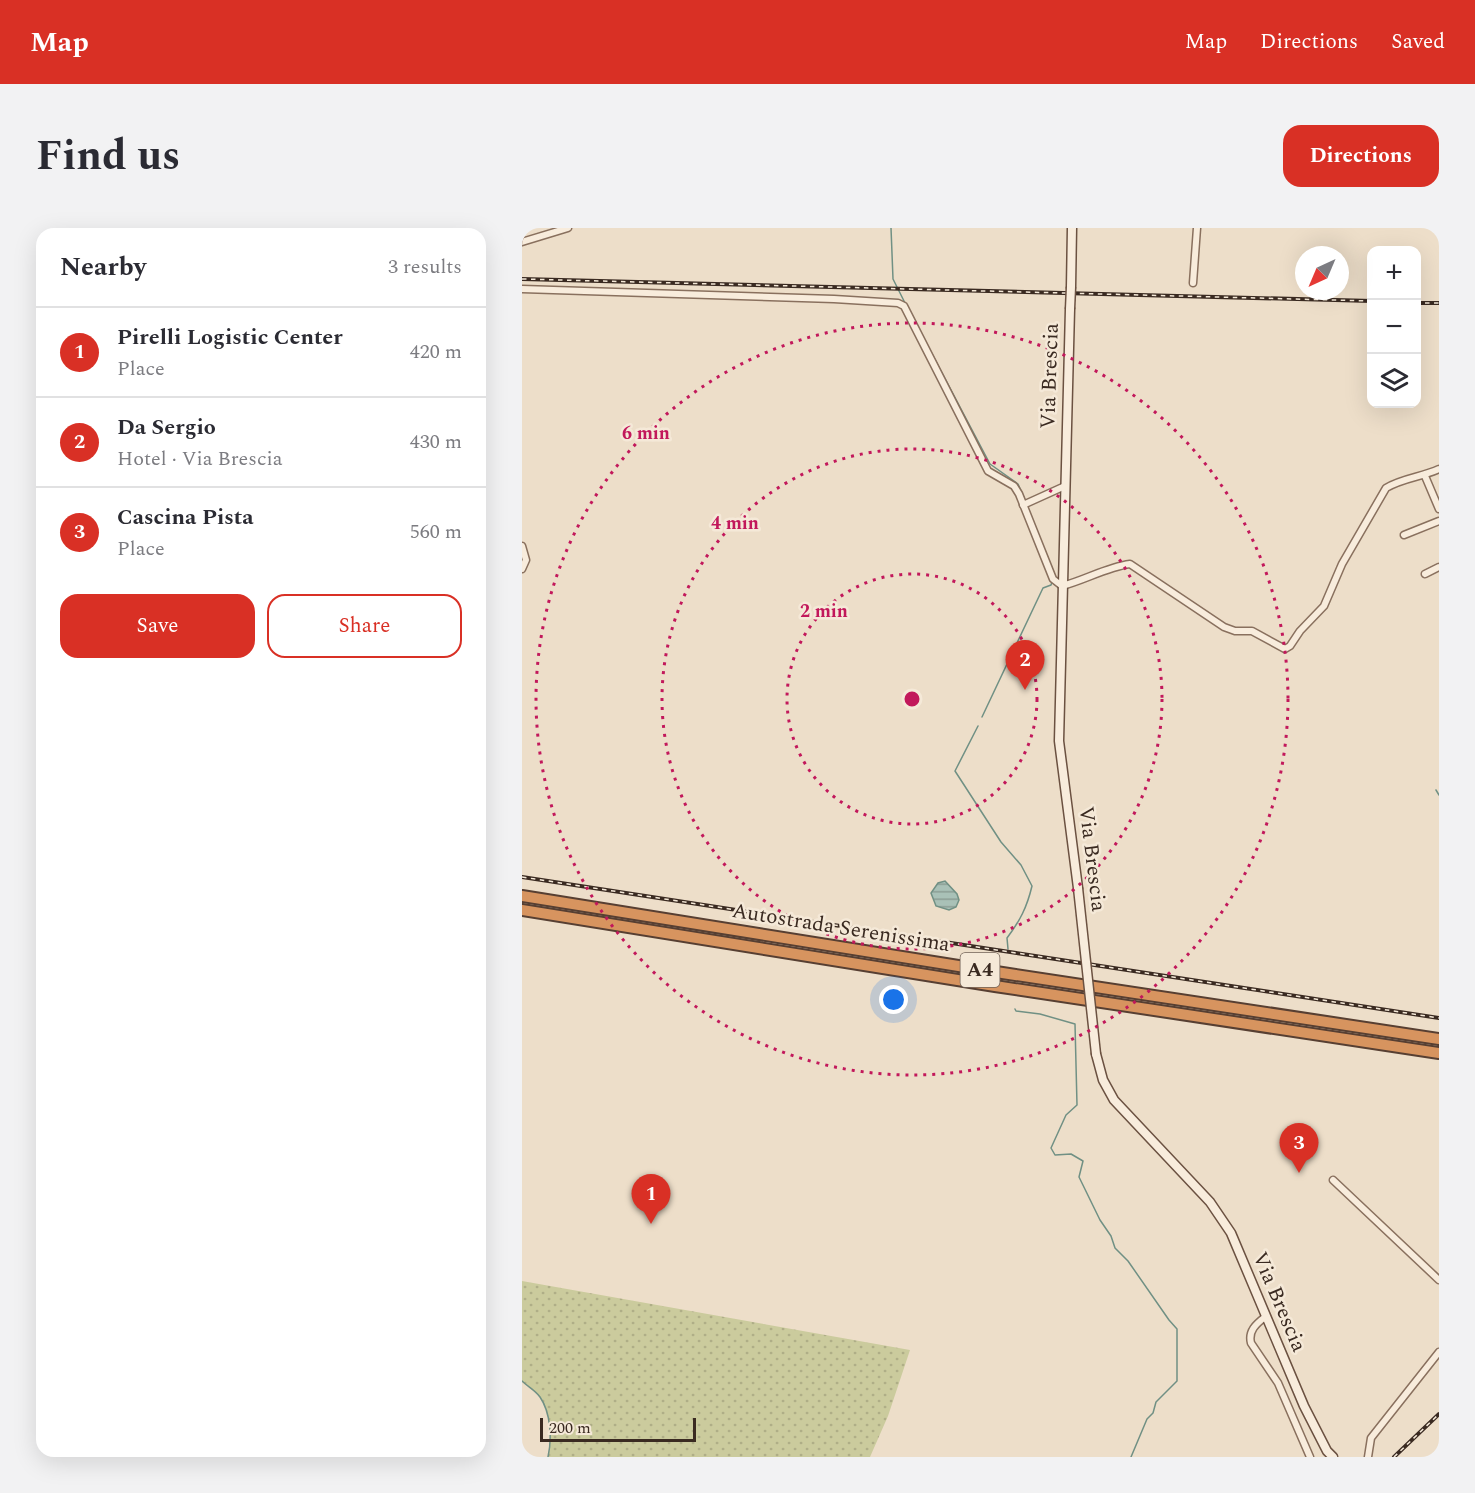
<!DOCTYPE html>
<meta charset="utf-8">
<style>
:root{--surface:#fff;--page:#f2f2f3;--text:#2b2b33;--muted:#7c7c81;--line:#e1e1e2;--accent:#d93025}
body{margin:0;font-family:Spectral,serif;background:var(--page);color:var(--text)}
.controls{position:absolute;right:18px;top:18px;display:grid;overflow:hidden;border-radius:12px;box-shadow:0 6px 24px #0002}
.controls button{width:54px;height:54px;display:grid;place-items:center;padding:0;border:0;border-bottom:2px solid var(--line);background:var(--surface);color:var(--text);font:30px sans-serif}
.compass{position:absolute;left:773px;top:18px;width:54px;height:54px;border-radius:50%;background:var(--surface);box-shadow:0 6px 24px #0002;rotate:224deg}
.scale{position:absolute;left:18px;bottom:15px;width:156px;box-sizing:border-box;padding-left:6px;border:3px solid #3a2a21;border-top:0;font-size:16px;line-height:21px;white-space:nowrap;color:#3a2a21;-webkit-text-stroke:4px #f5e9d8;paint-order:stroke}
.you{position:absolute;left:372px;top:772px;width:21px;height:21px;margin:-15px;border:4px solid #fff;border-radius:50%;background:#1a73e8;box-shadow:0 0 0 9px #1a73e833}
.badge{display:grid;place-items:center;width:39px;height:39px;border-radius:50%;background:var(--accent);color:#fff;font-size:20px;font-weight:700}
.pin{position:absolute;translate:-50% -50px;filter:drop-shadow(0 2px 3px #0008)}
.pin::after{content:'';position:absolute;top:32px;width:21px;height:18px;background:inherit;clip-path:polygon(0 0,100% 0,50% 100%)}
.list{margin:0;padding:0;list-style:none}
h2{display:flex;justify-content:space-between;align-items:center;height:78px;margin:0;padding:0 24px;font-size:26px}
h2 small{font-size:20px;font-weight:400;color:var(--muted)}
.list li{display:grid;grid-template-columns:39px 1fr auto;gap:18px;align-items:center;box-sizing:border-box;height:90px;padding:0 24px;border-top:2px solid var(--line)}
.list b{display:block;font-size:22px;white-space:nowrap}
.list p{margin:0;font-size:20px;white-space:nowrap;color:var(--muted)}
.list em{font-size:20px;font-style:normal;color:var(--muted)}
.actions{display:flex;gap:12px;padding:18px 24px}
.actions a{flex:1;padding:14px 0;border:2px solid var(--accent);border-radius:18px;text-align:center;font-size:21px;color:var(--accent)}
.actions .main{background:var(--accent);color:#fff}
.icon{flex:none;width:33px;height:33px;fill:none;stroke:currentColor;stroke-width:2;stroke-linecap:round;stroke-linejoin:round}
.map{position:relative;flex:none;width:917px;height:1229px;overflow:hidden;border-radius:18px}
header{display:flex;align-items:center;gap:36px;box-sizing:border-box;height:84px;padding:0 30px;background:var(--accent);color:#fff}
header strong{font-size:28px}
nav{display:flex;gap:33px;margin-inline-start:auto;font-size:21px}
.intro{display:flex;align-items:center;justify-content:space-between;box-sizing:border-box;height:144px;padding:0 36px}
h1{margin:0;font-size:42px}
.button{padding:15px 27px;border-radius:18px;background:var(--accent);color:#fff;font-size:21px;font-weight:700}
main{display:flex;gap:36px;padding:0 36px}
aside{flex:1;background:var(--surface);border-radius:18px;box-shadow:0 6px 24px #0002}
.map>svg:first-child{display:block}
.grass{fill:url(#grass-dots)}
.water{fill:url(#water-rules);stroke:#709084;stroke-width:1.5}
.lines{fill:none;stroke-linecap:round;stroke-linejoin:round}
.stream{stroke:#709084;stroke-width:1.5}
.minor-casing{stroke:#89705e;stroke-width:9}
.secondary-casing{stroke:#6b5141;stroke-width:11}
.motorway-casing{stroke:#573f32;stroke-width:14}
.minor{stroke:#f8ecdc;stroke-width:6}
.secondary{stroke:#f8ecdc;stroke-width:8}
.motorway{stroke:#d7945f;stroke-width:10}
.rail-casing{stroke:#3a2a21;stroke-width:4}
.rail{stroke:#f5e9d8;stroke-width:1.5;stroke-dasharray:4.5;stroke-linecap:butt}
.secondary-bridge-casing{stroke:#6b5141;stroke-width:11;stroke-linecap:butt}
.secondary-bridge{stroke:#f8ecdc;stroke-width:8}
.ring{fill:none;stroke:#c2185b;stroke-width:3;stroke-dasharray:3 6}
.labels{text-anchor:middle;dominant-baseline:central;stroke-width:5;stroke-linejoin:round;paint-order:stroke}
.shield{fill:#f5e9d8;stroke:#726358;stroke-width:1.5}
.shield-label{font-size:20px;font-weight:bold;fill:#3a2a21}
.street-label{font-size:21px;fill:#3a2a21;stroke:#f5e9d8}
.centre{fill:#c2185b;stroke:#f5e9d8;stroke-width:3}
.ring-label{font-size:18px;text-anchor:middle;font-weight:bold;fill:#c2185b;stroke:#f5e9d8;stroke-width:5;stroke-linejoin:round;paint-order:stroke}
</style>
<header>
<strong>Map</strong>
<nav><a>Map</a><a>Directions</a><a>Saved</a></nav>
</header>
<div class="intro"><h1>Find us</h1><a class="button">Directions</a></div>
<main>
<aside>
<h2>Nearby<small>3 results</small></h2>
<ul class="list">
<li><span class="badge">1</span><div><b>Pirelli Logistic Center</b><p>Place</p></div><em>420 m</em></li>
<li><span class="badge">2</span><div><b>Da Sergio</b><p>Hotel · Via Brescia</p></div><em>430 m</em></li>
<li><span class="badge">3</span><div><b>Cascina Pista</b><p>Place</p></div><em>560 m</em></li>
</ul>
<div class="actions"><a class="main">Save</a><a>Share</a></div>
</aside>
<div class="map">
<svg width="917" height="1229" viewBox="0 0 917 1229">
<defs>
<pattern id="grass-dots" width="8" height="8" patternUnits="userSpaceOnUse" patternTransform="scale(1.5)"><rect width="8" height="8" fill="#cbcb9d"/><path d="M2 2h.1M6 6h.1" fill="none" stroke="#afae87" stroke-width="1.8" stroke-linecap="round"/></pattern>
<pattern id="water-rules" width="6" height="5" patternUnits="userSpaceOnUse" patternTransform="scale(1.5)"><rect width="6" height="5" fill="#a9c1b7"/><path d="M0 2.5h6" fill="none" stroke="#8b9d94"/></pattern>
</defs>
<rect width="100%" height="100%" fill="#eddec9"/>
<path class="grass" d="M 0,1053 L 388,1122 L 366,1188 L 348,1229 L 26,1229 C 30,1211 29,1185 18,1169 C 14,1163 5,1158 0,1153 Z"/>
<polygon class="water" points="423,653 435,666 437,672 434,679 427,682 414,678 409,665 416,655"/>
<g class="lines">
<g class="stream">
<polyline points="369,0 371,51 384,77"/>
<polyline points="399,105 468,236 496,256 503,272"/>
<polyline points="506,280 532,347"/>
<polyline points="460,489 521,360 529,357 530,354"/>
<path d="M 456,498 L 433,543 L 479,614 L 499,637 L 510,658 C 505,679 498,693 485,710 L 486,721"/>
<polyline points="914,562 917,567"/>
<polyline points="493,781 494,783 518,786 553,796 555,877 544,887 529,920 533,927 549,926 561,933 557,949 578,992 589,1008 593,1020 606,1033 647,1092 655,1101 655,1153 634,1174 631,1185 625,1191 609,1229"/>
<path d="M 0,1153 C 5,1158 14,1163 18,1169 C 29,1185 30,1211 26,1229"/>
</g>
<defs>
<g id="minor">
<polyline points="0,14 46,0"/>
<polyline points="671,55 675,0"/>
<path d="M 0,61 L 312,71 L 376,75 L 382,78 L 466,243 L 492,258 L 497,266 L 531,351 L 540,358 C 563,352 585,339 608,336 L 702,399 L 713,403 L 730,403 L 763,421 L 768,418 L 778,403 L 802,378 L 820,336 L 864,260 C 880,250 900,249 917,241"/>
<polyline points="903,248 917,281"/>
<polyline points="501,277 543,258"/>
<polyline points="882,307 917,293"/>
<polyline points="0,318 4,332 0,341"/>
<polyline points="903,346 917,339"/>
<polyline points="811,952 917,1052"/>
<path d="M 743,1089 C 734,1096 726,1103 729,1115 L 756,1155 L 788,1229"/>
<polyline points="846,1229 849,1210 917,1124"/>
</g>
<g id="secondary">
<polyline points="549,59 550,0"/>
<polyline points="548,81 537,513 556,660"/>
<polyline points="574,826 581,852 592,872 688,974 709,1005 782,1178 805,1223 811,1229"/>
</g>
<g id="motorway">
<polyline points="0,668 474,744 917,811"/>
<polyline points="0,682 473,758 917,825"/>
</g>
</defs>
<use href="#minor" class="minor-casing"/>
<use href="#secondary" class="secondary-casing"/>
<use href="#motorway" class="motorway-casing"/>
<use href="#minor" class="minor"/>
<use href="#secondary" class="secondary"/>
<use href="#motorway" class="motorway"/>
<defs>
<g id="rail">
<polyline points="0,51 850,73"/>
<polyline points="894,75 917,75"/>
<polyline points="0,649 917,790"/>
<polyline points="872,1229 917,1186"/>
</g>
</defs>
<use href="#rail" class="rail-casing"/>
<use href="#rail" class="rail"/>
<defs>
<g id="secondary-bridge">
<polyline points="548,81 549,59"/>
<polyline points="556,660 574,826"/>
</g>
</defs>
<use href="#secondary-bridge" class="secondary-bridge-casing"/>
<use href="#secondary-bridge" class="secondary-bridge"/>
</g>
<g class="ring">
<circle cx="390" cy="471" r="125"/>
<circle cx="390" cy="471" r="250"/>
<circle cx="390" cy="471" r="376"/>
</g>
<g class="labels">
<rect class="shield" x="438.5" y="725" width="39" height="34" rx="4.5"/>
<g class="shield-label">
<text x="458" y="742">A4</text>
</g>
<g class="street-label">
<text transform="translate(528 148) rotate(-88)">Via Brescia</text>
<text transform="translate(570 631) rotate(83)">Via Brescia</text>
<text transform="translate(319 700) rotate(9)">Autostrada Serenissima</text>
<text transform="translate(757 1074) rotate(67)">Via Brescia</text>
</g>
</g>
<circle cx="390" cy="471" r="9" class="centre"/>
<g class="ring-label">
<text x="124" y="211">6 min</text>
<text x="213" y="301">4 min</text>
<text x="302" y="389">2 min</text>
</g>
</svg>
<div class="controls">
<button>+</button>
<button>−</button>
<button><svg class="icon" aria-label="layers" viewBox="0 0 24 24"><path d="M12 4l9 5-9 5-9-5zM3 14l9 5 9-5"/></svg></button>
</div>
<svg class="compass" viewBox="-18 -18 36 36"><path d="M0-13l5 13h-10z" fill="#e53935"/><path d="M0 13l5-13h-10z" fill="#7c7c81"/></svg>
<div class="scale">200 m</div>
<div class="you"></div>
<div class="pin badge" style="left:129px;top:996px">1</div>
<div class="pin badge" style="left:503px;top:462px">2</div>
<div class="pin badge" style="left:777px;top:945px">3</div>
</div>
</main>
